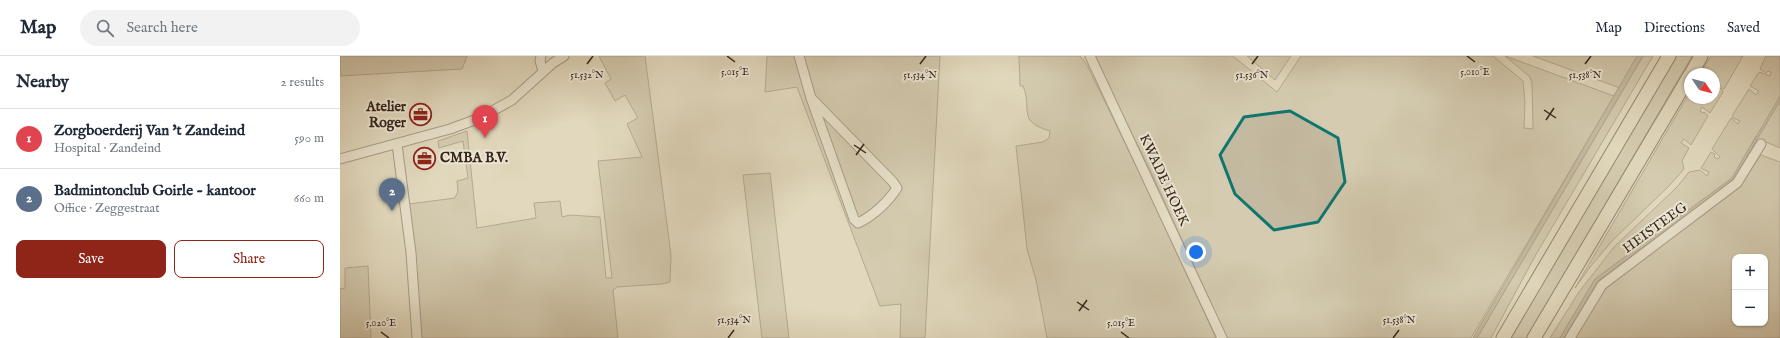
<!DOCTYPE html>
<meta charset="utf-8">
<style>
:root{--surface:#fff;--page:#f2f2f3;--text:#1f2937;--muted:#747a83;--line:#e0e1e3;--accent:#8f2418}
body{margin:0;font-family:"IM FELL English",serif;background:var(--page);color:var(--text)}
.controls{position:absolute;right:12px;bottom:12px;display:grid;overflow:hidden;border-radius:8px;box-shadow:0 1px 3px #0004}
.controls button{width:36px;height:36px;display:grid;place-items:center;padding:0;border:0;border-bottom:1px solid var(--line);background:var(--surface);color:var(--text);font:20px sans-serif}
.compass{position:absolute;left:1344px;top:12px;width:36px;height:36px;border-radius:50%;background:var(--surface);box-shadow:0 1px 3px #0004;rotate:125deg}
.you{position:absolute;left:856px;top:196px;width:14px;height:14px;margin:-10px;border:3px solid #fff;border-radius:50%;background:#1a73e8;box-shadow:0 0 0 6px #1a73e833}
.badge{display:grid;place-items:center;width:26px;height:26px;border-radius:50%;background:var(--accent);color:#fff;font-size:13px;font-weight:700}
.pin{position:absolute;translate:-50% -33px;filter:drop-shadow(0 1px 2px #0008)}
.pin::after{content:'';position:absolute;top:21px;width:14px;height:12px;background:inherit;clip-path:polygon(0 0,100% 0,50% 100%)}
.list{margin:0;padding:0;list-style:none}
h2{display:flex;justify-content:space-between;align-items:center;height:52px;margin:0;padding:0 16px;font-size:17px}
h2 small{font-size:13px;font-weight:400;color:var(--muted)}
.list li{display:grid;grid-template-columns:26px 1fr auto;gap:12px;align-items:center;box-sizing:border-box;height:60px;padding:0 16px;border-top:1px solid var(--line)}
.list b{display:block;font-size:15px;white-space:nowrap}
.list p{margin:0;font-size:13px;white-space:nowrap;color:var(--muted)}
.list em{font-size:13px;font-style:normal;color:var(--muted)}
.actions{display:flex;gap:8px;padding:12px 16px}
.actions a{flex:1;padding:9px 0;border:1px solid var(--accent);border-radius:8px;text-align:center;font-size:14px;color:var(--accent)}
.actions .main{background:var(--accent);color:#fff}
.icon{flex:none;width:22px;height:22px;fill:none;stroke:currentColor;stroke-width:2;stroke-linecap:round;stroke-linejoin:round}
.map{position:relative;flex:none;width:1440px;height:282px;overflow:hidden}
header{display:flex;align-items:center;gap:24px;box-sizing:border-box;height:56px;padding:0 20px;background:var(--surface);border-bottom:1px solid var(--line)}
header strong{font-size:19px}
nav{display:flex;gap:22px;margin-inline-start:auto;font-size:14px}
.search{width:280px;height:36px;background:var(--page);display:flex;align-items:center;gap:10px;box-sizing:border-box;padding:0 14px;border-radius:22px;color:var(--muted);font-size:15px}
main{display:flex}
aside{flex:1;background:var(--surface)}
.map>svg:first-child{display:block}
.green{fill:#c4baa1;stroke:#7c705e;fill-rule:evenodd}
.water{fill:#a69b86;stroke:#786c5b}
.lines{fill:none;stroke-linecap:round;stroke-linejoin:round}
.minor-casing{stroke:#5f5244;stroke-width:11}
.highway-casing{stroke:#34261b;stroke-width:15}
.minor{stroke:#ece6d4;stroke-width:9}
.highway{stroke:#e1d8bd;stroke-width:13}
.marked{fill:none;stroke:#0f766e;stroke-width:3;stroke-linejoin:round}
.ticks{fill:none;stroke:#34261b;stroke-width:1.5}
.labels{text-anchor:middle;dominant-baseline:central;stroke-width:4;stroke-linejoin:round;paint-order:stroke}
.poi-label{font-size:14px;font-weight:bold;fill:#34261b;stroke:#ece6d4;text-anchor:end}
.street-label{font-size:14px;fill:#34261b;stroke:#ece6d4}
.ticks-label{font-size:10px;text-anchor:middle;fill:#34261b;stroke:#ece6d4;stroke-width:4;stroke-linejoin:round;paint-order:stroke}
</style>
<header>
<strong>Map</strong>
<div class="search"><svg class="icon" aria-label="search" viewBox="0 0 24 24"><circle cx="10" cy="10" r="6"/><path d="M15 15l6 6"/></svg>Search here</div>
<nav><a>Map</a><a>Directions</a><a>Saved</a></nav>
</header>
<main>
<aside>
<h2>Nearby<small>2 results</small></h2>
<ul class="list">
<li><span class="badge" style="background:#e0444e">1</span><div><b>Zorgboerderij Van 't Zandeind</b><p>Hospital · Zandeind</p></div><em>590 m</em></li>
<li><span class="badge" style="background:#5c6f8a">2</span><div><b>Badmintonclub Goirle - kantoor</b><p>Office · Zeggestraat</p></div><em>660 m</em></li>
</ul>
<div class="actions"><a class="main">Save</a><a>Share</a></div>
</aside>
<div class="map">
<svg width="1440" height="282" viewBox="0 0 1440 282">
<rect width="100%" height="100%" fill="#e1d8bd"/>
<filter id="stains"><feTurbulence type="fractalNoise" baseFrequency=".005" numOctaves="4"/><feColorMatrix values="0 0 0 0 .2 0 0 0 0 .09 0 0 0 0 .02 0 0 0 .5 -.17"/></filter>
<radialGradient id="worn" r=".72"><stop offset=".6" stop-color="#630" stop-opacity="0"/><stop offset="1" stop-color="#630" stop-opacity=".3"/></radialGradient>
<g class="green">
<polygon points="0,0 127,0 122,13 0,20"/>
<polygon points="259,0 305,0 331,199 330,226 322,228 277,231 273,234 278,282 80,282 69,148 115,142 118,135 117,125 128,122 123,85 99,92 98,85 127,75 137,172 196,162 194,147 220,145 222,161 230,159 260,161 266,222 272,222 258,105 302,101 287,68 298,62 285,39 275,45 265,27 271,23"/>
<polygon points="427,0 600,0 585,282 560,282 561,248 540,250 457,31 425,36"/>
<path d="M 679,0 L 740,0 L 747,9 L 803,124 L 876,282 L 707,282 L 696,224 L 687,193 L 676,90 L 703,86 L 709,82 L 710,75 C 676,65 693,54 683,30 L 680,30 Z"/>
<polygon points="753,0 893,0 937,36 961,0 1153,0 1183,25 1185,46 1184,72 1193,73 1192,28 1190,21 1165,0 1274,40 1131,282 887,282 810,114"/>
<polygon points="907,0 951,0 935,24"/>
<polygon points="1193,0 1299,0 1280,32"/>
<polygon points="1303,0 1313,0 1194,202 1151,282 1137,282"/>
<polygon points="1336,0 1352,0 1187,282 1170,282"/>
<polygon points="1371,0 1403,0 1384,33 1377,27 1376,31 1382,33 1383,36 1370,57 1362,51 1360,55 1363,57 1364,56 1368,60 1351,89 1344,83 1341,87 1349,92 1342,105 1344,113 1329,130 1272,185 1251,210 1235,232 1350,36 1350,42 1374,42 1374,18 1360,18"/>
<polygon points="1426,0 1440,0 1440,92 1426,86 1424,87 1398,122 1262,226 1227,282 1224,282 1258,225 1393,124 1416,80 1392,122 1255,223 1220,282 1210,282 1239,236 1274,191 1337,131 1349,116 1360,114 1367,120 1369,116 1362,113 1361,112 1371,96 1375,98 1374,101 1378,103 1380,101 1372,93 1391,62 1398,68 1400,65 1393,62 1392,60 1409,33 1416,39 1419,35 1410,30 1419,16 1430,20 1431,16 1428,15 1426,17 1420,13"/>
<path d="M 1421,99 L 1440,106 L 1440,282 L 1233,282 L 1262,233 L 1401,127 ZM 1395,201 L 1425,201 L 1425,267 L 1395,267 Z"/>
<polygon points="430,117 449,282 422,282 403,119"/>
<polygon points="28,210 31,282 0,282 0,233 5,232 5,212"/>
</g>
<g class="water">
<polygon points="1297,0 1303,0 1137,282 1133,282"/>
<polygon points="1440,40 1440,45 1393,124 1258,225 1224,282 1220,282 1255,223 1392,122"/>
</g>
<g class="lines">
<defs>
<g id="minor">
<polyline points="201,0 200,5 203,15"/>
<polyline points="459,0 471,42"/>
<polyline points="750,0 882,282"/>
<path d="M 471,42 L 553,126 L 557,132 C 548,146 533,160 518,167 L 514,163 Z"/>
<polyline points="57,88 71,197 77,282"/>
<polyline points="0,103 110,73 140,62 172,44 213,7 224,0"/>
<polyline points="1230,282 1262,229 1397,127 1421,88"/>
</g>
<g id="highway">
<polyline points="1351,18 1361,0"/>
<polyline points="1163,282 1329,0"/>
<polyline points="1194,282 1350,19"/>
</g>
</defs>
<use href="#minor" class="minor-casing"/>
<use href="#highway" class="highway-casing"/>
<use href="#minor" class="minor"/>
<use href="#highway" class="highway"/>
</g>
<path d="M0 0H1440V282H0ZM 950,55 L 998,82 L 1005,126 L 978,166 L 934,174 L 895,138 L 880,99 L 904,61 Z" fill="#e1d8bd" fill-opacity=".55" fill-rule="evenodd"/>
<path class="marked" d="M 950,55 L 998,82 L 1005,126 L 978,166 L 934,174 L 895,138 L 880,99 L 904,61 Z"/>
<path class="ticks" d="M 387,0 L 395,6M 1127,0 L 1135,6M 247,8 L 253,0M 580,8 L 586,0M 912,8 L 918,0M 1245,8 L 1251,0M 1204,54 L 1216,62M 1206,64 L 1214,52M 514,89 L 526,97M 516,99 L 524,88M 737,246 L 749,254M 739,255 L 747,244M 41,276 L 49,282M 781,276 L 789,282M 388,282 L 394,274M 1053,282 L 1059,274"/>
<defs>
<symbol id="office-ring" viewBox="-11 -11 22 22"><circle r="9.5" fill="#ece6d4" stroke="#8f2418" stroke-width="1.5"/><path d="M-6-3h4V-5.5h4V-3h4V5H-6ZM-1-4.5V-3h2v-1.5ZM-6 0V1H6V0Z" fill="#8f2418"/></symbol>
</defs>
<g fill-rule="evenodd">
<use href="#office-ring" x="68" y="46" width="25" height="25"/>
<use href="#office-ring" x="72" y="90" width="25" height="25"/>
</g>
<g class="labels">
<g class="poi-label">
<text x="66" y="51">Atelier<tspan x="66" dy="16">Roger</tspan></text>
<text x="100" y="102" text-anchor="start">CMBA B.V.</text>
</g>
<g class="street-label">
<text transform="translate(824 124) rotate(65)">KWADE HOEK</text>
<text transform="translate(1315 172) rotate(-36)">HEISTEEG</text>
</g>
</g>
<g class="ticks-label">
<text x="1135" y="19">5.010°E</text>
<text x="395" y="19">5.015°E</text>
<text x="247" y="22">51.532°N</text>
<text x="580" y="22">51.534°N</text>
<text x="912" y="22">51.536°N</text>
<text x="1245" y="22">51.538°N</text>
<text x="394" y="267">51.534°N</text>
<text x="1059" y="267">51.538°N</text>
<text x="41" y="270">5.020°E</text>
<text x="781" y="270">5.015°E</text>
</g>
<rect width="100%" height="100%" filter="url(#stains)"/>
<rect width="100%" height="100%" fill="url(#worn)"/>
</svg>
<div class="controls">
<button>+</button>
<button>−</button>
</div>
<svg class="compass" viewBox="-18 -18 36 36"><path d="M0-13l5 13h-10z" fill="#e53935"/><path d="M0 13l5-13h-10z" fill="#747a83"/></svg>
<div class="you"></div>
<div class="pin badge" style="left:145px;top:82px;background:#e0444e">1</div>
<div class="pin badge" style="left:52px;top:155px;background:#5c6f8a">2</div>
</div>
</main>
